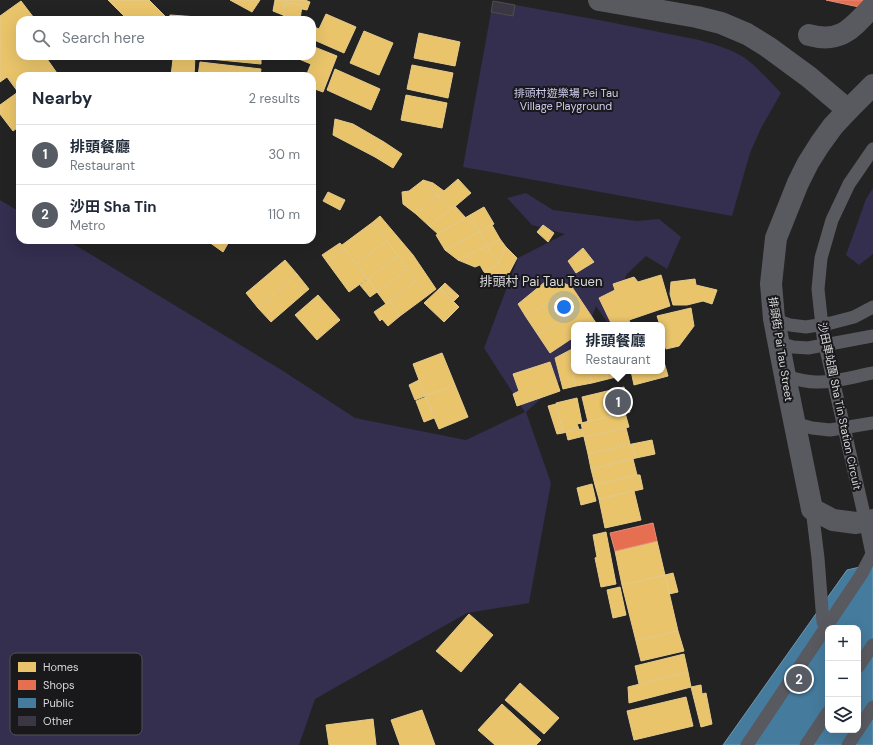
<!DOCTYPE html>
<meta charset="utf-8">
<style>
:root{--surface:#fff;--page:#f2f2f3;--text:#1f2937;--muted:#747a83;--line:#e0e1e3;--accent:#565b64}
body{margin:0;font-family:"DM Sans","Noto Sans TC",sans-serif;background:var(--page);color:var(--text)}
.controls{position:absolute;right:12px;bottom:12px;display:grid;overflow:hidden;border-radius:8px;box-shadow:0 4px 16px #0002}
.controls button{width:36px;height:36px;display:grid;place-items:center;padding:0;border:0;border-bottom:1px solid var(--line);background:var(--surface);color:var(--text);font:20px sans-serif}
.you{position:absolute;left:564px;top:307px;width:14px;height:14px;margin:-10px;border:3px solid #fff;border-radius:50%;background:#1a73e8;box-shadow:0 0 0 6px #1a73e833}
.badge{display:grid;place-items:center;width:26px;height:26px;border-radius:50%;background:var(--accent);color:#fff;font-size:13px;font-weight:700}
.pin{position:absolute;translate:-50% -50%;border:2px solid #fff;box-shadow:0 1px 4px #0006}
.popup{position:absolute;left:571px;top:322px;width:94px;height:52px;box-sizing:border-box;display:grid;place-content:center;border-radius:8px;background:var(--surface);filter:drop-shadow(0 1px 3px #0005);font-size:13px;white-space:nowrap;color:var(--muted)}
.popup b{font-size:15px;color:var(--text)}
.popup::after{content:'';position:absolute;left:50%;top:100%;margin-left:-8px;border:8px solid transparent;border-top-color:var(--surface)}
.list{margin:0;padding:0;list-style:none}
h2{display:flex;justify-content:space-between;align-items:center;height:52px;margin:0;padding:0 16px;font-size:17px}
h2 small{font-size:13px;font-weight:400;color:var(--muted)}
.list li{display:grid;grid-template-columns:26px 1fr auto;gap:12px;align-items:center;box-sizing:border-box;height:60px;padding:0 16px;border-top:1px solid var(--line)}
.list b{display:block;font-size:15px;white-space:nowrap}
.list p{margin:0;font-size:13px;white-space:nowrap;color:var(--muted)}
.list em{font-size:13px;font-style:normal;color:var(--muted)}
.icon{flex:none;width:22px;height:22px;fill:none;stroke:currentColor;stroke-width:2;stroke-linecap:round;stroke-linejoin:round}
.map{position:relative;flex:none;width:873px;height:745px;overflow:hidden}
.search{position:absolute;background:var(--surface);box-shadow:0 4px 16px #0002;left:16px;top:16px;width:300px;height:44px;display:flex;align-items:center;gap:10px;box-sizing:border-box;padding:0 14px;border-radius:12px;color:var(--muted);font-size:15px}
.panel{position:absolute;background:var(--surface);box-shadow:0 4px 16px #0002;left:16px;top:72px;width:300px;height:172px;border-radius:12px}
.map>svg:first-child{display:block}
.green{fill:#342e4f}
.homes{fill:#e9c46a;stroke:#e4ca8c}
.shops{fill:#e76f51;stroke:#e38e7a}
.public{fill:#457b9d;stroke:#7197af;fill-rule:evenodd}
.building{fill:#3a3743;stroke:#4e4d4e}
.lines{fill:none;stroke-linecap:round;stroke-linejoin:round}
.lane{stroke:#595960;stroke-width:13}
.street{stroke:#595960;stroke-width:22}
.lane-bridge{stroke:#595960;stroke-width:13}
.labels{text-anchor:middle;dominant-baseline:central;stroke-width:4;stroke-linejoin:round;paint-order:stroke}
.park-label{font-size:11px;fill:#d1cdf1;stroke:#19191c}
.street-label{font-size:11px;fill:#d9d8da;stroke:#19191c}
.quarter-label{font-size:13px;fill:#d9d8da;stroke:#19191c}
.key{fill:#19191c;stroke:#535255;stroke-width:1}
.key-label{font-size:11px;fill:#d9d8da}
</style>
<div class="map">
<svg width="873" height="745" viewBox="0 0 873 745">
<rect width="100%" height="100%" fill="#232324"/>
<g class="green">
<path d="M 493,1 L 599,20 L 699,40 C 716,45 736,50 750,62 C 761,71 771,83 781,93 L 761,128 L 750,153 L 732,216 L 463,167 Z"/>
<polygon points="873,188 873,254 859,265 846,255 866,199"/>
<polygon points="526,193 553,210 637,221 659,219 681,237 667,269 646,256 626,275 613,325 609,325 596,306 589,325 574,325 574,369 526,412 551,483 529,603 467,613 315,699 299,745 0,745 0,200 20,212 20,240 67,240 280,369 355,418 466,440 525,412 484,348 518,258 565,234 532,225 507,198"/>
</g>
<g class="homes">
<polygon points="108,0 149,0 167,18 166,20 128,20"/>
<polygon points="230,0 260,0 252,12"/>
<polygon points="275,0 305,0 310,2 307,10 302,9 302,5 285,2 283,15 273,11"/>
<polygon points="21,1 34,18 31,20 20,20 20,56 45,56 59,76 20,76 20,126 13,131 0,114 0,105 18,92 7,77 0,82 0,16"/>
<polygon points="285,2 302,5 300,20 283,19"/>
<polygon points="326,14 356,27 344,53 312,39 312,26 319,29"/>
<polygon points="170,15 198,17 198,20 169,20"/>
<polygon points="364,31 393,43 379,75 350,63"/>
<polygon points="419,33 460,42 455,66 414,58"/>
<polygon points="312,46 337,56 323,92 312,88 312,76 306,76 311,64 299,59 301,56 312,56"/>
<polygon points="166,56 195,56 194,76 171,76 173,59 166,58"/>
<polygon points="199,56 230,56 230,61 199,58"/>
<polygon points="230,56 261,56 261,64 230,61"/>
<polygon points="200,62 261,69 260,76 198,76"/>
<polygon points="412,65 453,73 448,98 407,89"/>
<polygon points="335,69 380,89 371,110 327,90"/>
<polygon points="406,95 447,103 442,128 401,120"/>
<polygon points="335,119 353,124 384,142 375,157 333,135"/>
<polygon points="384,142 402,154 393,168 375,157"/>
<polygon points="458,179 471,193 452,209 422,181 423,180 433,183 444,191"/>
<polygon points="422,181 438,196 416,214 403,204 402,192 409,191"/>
<polygon points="328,192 345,200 340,210 323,201"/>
<polygon points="438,196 452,209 429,226 416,214"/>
<polygon points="455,206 466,218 438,234 429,226"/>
<polygon points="484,207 494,224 479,232 470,215"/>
<polygon points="470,215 479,232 445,250 436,235"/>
<polygon points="380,216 413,255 436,289 427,296 373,222"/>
<polygon points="373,222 387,241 356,264 342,245"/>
<polygon points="492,225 500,239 487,246 479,232"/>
<polygon points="543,225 554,233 548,242 537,232"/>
<polygon points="479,232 487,246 458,260 445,250"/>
<polygon points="500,239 506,247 498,264 487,246"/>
<polygon points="210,240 230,240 223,252 209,242"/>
<polygon points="387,241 398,256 367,279 356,264"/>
<polygon points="340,243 345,249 327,262 322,255"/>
<polygon points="487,246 498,264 484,272 480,265 475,267 458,260"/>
<polygon points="506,247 517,258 506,279 484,272 498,264"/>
<polygon points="583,248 594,262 576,273 568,261"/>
<polygon points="345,249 367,279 349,292 327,262"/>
<polygon points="398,256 407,269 377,292 367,279"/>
<polygon points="285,260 297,274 258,308 246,293"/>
<polygon points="407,269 416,281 386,304 377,292"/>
<polygon points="297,274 309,289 271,322 258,308"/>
<polygon points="661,275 670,306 629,320 631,325 612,325 599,298 615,290 613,284 634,277 638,282"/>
<polygon points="551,277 572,287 526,317 518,304"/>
<polygon points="368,279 377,292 370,297 360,285"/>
<polygon points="695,279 696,285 717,290 712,304 703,301 687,305 673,305 670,294 671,282"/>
<polygon points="416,281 427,296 400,316 390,301"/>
<polygon points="445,283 459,296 454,301 440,288"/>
<polygon points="572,287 584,305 538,335 526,317"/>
<polygon points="440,288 459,307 444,322 424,303"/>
<polygon points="318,295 340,320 317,340 295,315"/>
<polygon points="390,301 400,316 388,326 382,319 380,321 374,312"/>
<polygon points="584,305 596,323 593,325 574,325 574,337 550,353 538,335"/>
<polygon points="691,308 694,326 679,346 666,349 662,334 662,325 660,325 657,316"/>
<polygon points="574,348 574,354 568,356 576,386 563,389 555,358"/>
<polygon points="442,353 455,385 425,396 413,364"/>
<polygon points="574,355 574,371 589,371 592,383 576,386 568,356"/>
<polygon points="550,362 560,391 517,406 513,394 519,391 513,374"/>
<polygon points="662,362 664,362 668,376 634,385 631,371 662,371"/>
<polygon points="589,371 606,371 608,379 592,383"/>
<polygon points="606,371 623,371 624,375 608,379"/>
<polygon points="419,380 425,396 415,400 409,385"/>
<polygon points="455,385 468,417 439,429 425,396"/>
<polygon points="624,387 630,412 588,422 582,397"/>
<polygon points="426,397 434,418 424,422 416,401"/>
<polygon points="577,398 582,423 577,424 579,429 563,433 556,403"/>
<polygon points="556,404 563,433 557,434 548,406"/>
<polygon points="625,413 629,427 584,437 581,423"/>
<polygon points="626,428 630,444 588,454 584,437"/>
<polygon points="582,429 584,436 568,440 566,432"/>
<polygon points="652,440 655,454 636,458 632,444"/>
<polygon points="632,444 636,458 591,469 588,454"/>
<polygon points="633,459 637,475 595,485 591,469"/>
<polygon points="637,475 640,475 643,489 599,499 595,485"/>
<polygon points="592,484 596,501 581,505 577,488"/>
<polygon points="634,491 641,520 605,528 599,499"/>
<polygon points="606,532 616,584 601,587 595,558 597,557 593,535"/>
<polygon points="657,541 665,575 622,585 615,551"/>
<polygon points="673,573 678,592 669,594 665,575"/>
<polygon points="665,575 678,631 636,641 622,585"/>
<polygon points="620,587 626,615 613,618 607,590"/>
<polygon points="469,614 493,635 461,672 436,651"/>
<polygon points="678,631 684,651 641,661 636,641"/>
<polygon points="684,654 688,672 639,684 635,666"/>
<polygon points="688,672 691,687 629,703 628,687"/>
<polygon points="520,683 559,718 544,734 505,700"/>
<polygon points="701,685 702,694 706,693 712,724 701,727 691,687"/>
<polygon points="686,697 693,726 634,740 627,711"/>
<polygon points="502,704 541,740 536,745 495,745 478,730"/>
<polygon points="422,710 435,745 400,745 391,720"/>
<polygon points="373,719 376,745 329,745 326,725"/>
</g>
<g class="shops">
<polygon points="826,0 865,0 859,7"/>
<polygon points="653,523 657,541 615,551 610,533"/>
</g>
<path class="public" d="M 873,564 L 873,745 L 723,745 L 847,570 ZM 828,628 L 858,628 L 858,730 L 828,730 Z"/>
<polygon class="building" points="493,1 515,5 513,16 491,12"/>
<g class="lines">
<g class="lane">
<polyline points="774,319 790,325 806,327 831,323 854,317 873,307"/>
<polyline points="779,343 793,347 808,348 873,336"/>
<path d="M 785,376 C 795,379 805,382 816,382 C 834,383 856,376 873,373"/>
<polyline points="794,423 812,428 830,430 873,423"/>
<polyline points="812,509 818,558 823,622"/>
<polyline points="858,667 873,645"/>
<polyline points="858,730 873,707"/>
<polyline points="747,745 861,575 872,554"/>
<polyline points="806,745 828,712"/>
<polyline points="848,745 858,730"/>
</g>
<g class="street">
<polyline points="599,0 697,17 721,23 747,34 768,47 809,77 848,110"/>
<path d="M 809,35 C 841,44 852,28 873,6"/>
<polyline points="873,85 848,110 833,126 820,144 808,163 798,183 776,238 771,284 774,319 785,376 812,509 833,520 856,523 873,520"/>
</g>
<polyline class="lane-bridge" points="872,554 863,510 823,336 818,289 821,258 832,220 849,184 873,149"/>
</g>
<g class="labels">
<g class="park-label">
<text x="566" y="93">排頭村遊樂場 Pei Tau<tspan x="566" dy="13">Village Playground</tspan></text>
</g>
<g class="street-label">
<text transform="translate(781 349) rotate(81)">排頭街 Pai Tau Street</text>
<text transform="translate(840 406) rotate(78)">沙田車站圍 Sha Tin Station Circuit</text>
</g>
<g class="quarter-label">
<text x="541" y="281">排頭村 Pai Tau Tsuen</text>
</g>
</g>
<rect x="10" y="653" width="132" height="82" rx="6" class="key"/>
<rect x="18" y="662" width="18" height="10" fill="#e9c46a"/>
<rect x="18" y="680" width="18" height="10" fill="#e76f51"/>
<rect x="18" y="698" width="18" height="10" fill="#457b9d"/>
<rect x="18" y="716" width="18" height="10" fill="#3a3743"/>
<g class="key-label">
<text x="43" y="671">Homes</text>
<text x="43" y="689">Shops</text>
<text x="43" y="707">Public</text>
<text x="43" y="725">Other</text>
</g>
</svg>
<div class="controls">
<button>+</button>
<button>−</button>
<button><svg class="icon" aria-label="layers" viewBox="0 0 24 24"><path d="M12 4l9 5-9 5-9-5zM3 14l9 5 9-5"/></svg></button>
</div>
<div class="you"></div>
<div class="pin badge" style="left:618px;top:402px">1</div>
<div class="popup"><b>排頭餐廳</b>Restaurant</div>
<div class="pin badge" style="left:799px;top:679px">2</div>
<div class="search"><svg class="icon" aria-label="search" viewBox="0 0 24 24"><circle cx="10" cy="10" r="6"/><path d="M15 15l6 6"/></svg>Search here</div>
<section class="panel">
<h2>Nearby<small>2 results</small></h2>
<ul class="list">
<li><span class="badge">1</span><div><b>排頭餐廳</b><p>Restaurant</p></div><em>30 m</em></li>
<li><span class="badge">2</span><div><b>沙田 Sha Tin</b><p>Metro</p></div><em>110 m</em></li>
</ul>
</section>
</div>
